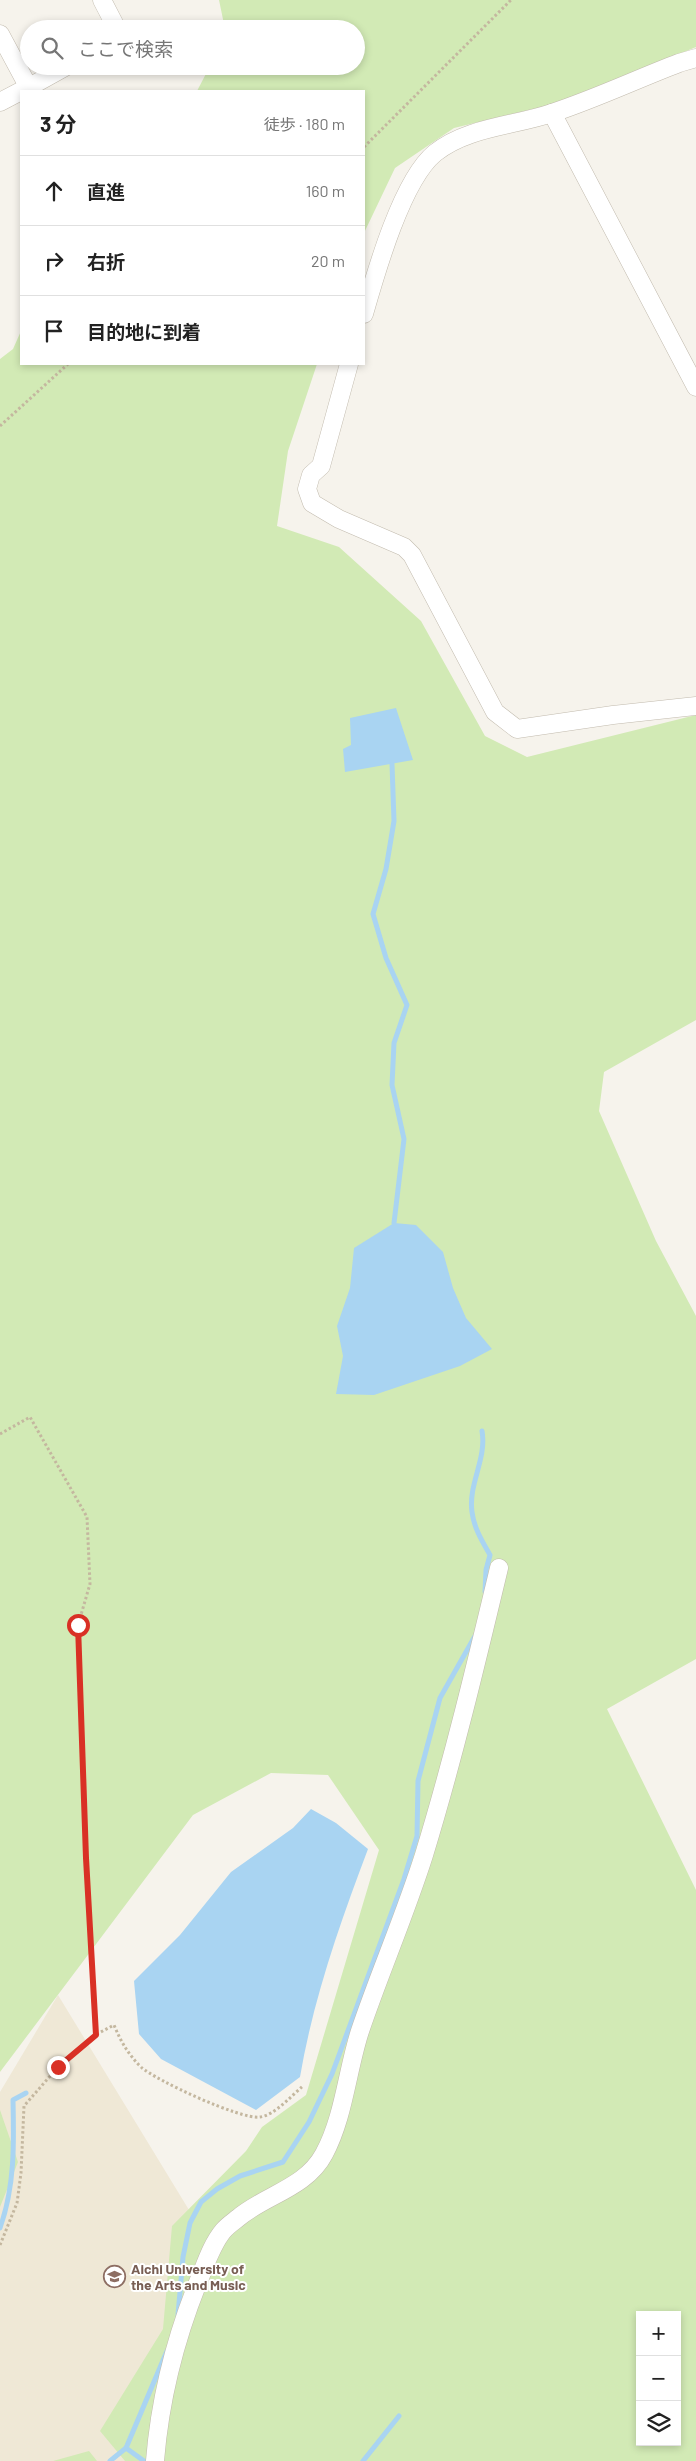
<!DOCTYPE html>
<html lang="ja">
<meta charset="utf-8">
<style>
:root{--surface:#fff;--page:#f6f6f6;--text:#222;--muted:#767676;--line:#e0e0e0}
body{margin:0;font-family:Barlow,"Noto Sans JP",sans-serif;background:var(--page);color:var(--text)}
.controls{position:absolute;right:15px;bottom:15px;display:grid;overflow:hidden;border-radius:0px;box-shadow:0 2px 8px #0003}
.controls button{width:45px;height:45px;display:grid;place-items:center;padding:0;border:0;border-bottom:1px solid var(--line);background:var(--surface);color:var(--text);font:25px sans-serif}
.stop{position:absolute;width:15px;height:15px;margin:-11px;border:4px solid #d93025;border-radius:50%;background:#fff}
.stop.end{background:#d93025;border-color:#fff;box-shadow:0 1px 5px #0008}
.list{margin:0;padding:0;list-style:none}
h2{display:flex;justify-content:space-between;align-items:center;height:65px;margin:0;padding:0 20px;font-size:21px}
h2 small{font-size:16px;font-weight:400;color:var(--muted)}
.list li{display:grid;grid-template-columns:32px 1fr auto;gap:15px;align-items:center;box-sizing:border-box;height:70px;padding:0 20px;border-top:1px solid var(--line)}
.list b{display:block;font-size:19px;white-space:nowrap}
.list em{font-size:16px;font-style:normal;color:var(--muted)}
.icon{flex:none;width:28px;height:28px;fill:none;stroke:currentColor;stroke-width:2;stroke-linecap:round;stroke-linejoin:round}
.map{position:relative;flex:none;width:696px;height:2461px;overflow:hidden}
.search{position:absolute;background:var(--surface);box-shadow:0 2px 8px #0003;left:20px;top:20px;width:345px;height:55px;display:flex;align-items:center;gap:12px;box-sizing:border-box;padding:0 18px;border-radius:28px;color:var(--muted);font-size:19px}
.panel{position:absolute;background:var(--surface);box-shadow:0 2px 8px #0003;left:20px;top:90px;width:345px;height:275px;border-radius:0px}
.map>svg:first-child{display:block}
.education{fill:#efe8d6}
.green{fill:#d2eab5;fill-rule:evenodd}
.water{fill:#a9d4f2}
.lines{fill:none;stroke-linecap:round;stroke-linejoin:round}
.stream{stroke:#a9d4f2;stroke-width:5}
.minor-casing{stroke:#c2bbae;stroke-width:19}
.path{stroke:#c4b79f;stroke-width:3;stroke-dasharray:2.5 2.5;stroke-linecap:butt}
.minor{stroke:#fff;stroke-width:18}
.route{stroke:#d93025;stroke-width:6}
.labels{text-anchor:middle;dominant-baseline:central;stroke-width:4;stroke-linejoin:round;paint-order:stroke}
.education-label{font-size:14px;font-weight:bold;fill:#785e54;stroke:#fff;text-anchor:start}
</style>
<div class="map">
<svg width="696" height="2461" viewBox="0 0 696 2461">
<rect width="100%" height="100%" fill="#f6f3ec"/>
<polygon class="education" points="58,1995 342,2461 0,2461 0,2092"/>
<g class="green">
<polygon points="219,0 696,0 696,47 567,101 454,128 395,168 364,233 364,91 197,91 210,66 356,66 356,29 225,29"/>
<path d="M 21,331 L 21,364 L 317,364 L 288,451 L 277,526 L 339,547 L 421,621 L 485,736 L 527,757 L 696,715 L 696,1020 L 604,1072 L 599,1111 L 656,1241 L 696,1316 L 696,1659 L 607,1709 L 696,1890 L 696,2461 L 125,2461 L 100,2431 L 163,2329 L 172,2226 L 246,2151 L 262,2127 L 306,2095 L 379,1850 L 328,1775 L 271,1773 L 193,1815 L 0,2072 L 0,359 L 13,349 ZM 640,2315 L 677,2315 L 677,2442 L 640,2442 Z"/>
<polygon points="0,2110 18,2162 0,2207"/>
<polygon points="89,2451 97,2461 53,2461"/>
</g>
<g class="water">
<polygon points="396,708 413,760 345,772 343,749 351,745 350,718"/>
<polygon points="394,1223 416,1225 443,1252 453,1288 466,1318 492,1349 460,1366 374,1395 336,1394 343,1356 337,1326 350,1288 354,1248"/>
<path d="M 311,1809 L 336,1823 L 368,1849 C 340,1923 313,2000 300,2077 L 256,2110 L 161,2059 L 139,2034 L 134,1981 L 180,1935 L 231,1872 L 293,1828 Z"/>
</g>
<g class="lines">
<g class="stream">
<polyline points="392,764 394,821 386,869 373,914 386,958 407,1005 394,1043 392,1085 404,1139 394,1223"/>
<path d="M 482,1431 C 487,1459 468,1484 472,1512 C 474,1528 482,1541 490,1555 L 486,1570 L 485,1592"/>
<path d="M 0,2228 C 15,2186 14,2143 13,2100 L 26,2093"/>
<polyline points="178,2315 183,2257 190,2223 201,2202 217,2189 240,2176 283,2162 309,2122 332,2074 404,1879 417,1836 418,1781 440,1698 475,1636"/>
<polyline points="126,2448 144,2461"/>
<polyline points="110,2461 126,2448 167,2351"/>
<polyline points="363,2461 399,2416"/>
</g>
<defs>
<g id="minor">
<polyline points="102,0 117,29"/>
<polyline points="0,34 29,88"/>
<polyline points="22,91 67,66"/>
<polyline points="0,102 21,91"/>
<polyline points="552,113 696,387"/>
<path d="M 364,314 C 376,272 402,180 435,153 C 467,127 514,126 552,113 C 595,99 637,79 679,63 L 696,58"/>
<polyline points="349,364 321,466 311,475 307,489 312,503 339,519 404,547 412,555 495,712 517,729 613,715 696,706"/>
<path d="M 155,2461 C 160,2398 177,2333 201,2275 C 207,2260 213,2243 223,2231 C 227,2226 233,2222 238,2218 C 265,2195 306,2188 324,2154 C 344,2117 347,2071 360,2031 C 380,1972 405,1915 424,1855 C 453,1760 476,1664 499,1568"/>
</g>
</defs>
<use href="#minor" class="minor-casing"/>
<g class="path">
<polyline points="364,147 511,0"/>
<polyline points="0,426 68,364"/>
<polyline points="0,1434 30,1417 87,1517 90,1584 78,1625 86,1858 95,2035"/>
<path d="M 0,2245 L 17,2203 L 21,2173 L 24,2106 L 58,2067 L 95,2035 L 114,2025 C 121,2042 128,2054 141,2067 C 155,2080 241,2120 260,2117 C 275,2115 291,2096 303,2086"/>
</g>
<use href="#minor" class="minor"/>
</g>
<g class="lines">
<polyline class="route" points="58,2067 96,2035 86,1858 78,1625"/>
</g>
<defs>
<symbol id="university-ring" viewBox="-11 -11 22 22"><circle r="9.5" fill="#fff" stroke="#8d6e63" stroke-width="1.5"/><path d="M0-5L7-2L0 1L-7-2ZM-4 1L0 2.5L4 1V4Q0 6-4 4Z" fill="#8d6e63"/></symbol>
</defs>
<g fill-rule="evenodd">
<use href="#university-ring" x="102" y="2264" width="25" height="25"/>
</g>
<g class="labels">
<g class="education-label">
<text x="131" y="2268">Aichi University of<tspan x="131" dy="16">the Arts and Music</tspan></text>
</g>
</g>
</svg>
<div class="controls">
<button>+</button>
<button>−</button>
<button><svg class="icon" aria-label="layers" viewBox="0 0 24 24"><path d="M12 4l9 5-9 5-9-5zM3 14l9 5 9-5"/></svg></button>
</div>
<div class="stop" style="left:78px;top:1625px"></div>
<div class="stop end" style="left:58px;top:2067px"></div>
<div class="search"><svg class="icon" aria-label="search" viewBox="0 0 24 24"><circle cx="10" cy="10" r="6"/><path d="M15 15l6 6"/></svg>ここで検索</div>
<section class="panel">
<h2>3 分<small>徒歩 · 180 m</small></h2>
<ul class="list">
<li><svg class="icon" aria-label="ahead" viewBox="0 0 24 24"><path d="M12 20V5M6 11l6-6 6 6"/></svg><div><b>直進</b></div><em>160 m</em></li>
<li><svg class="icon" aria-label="right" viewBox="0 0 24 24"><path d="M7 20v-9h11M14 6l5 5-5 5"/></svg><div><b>右折</b></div><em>20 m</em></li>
<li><svg class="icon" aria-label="arrive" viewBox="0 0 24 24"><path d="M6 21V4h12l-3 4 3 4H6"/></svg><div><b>目的地に到着</b></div></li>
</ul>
</section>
</div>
